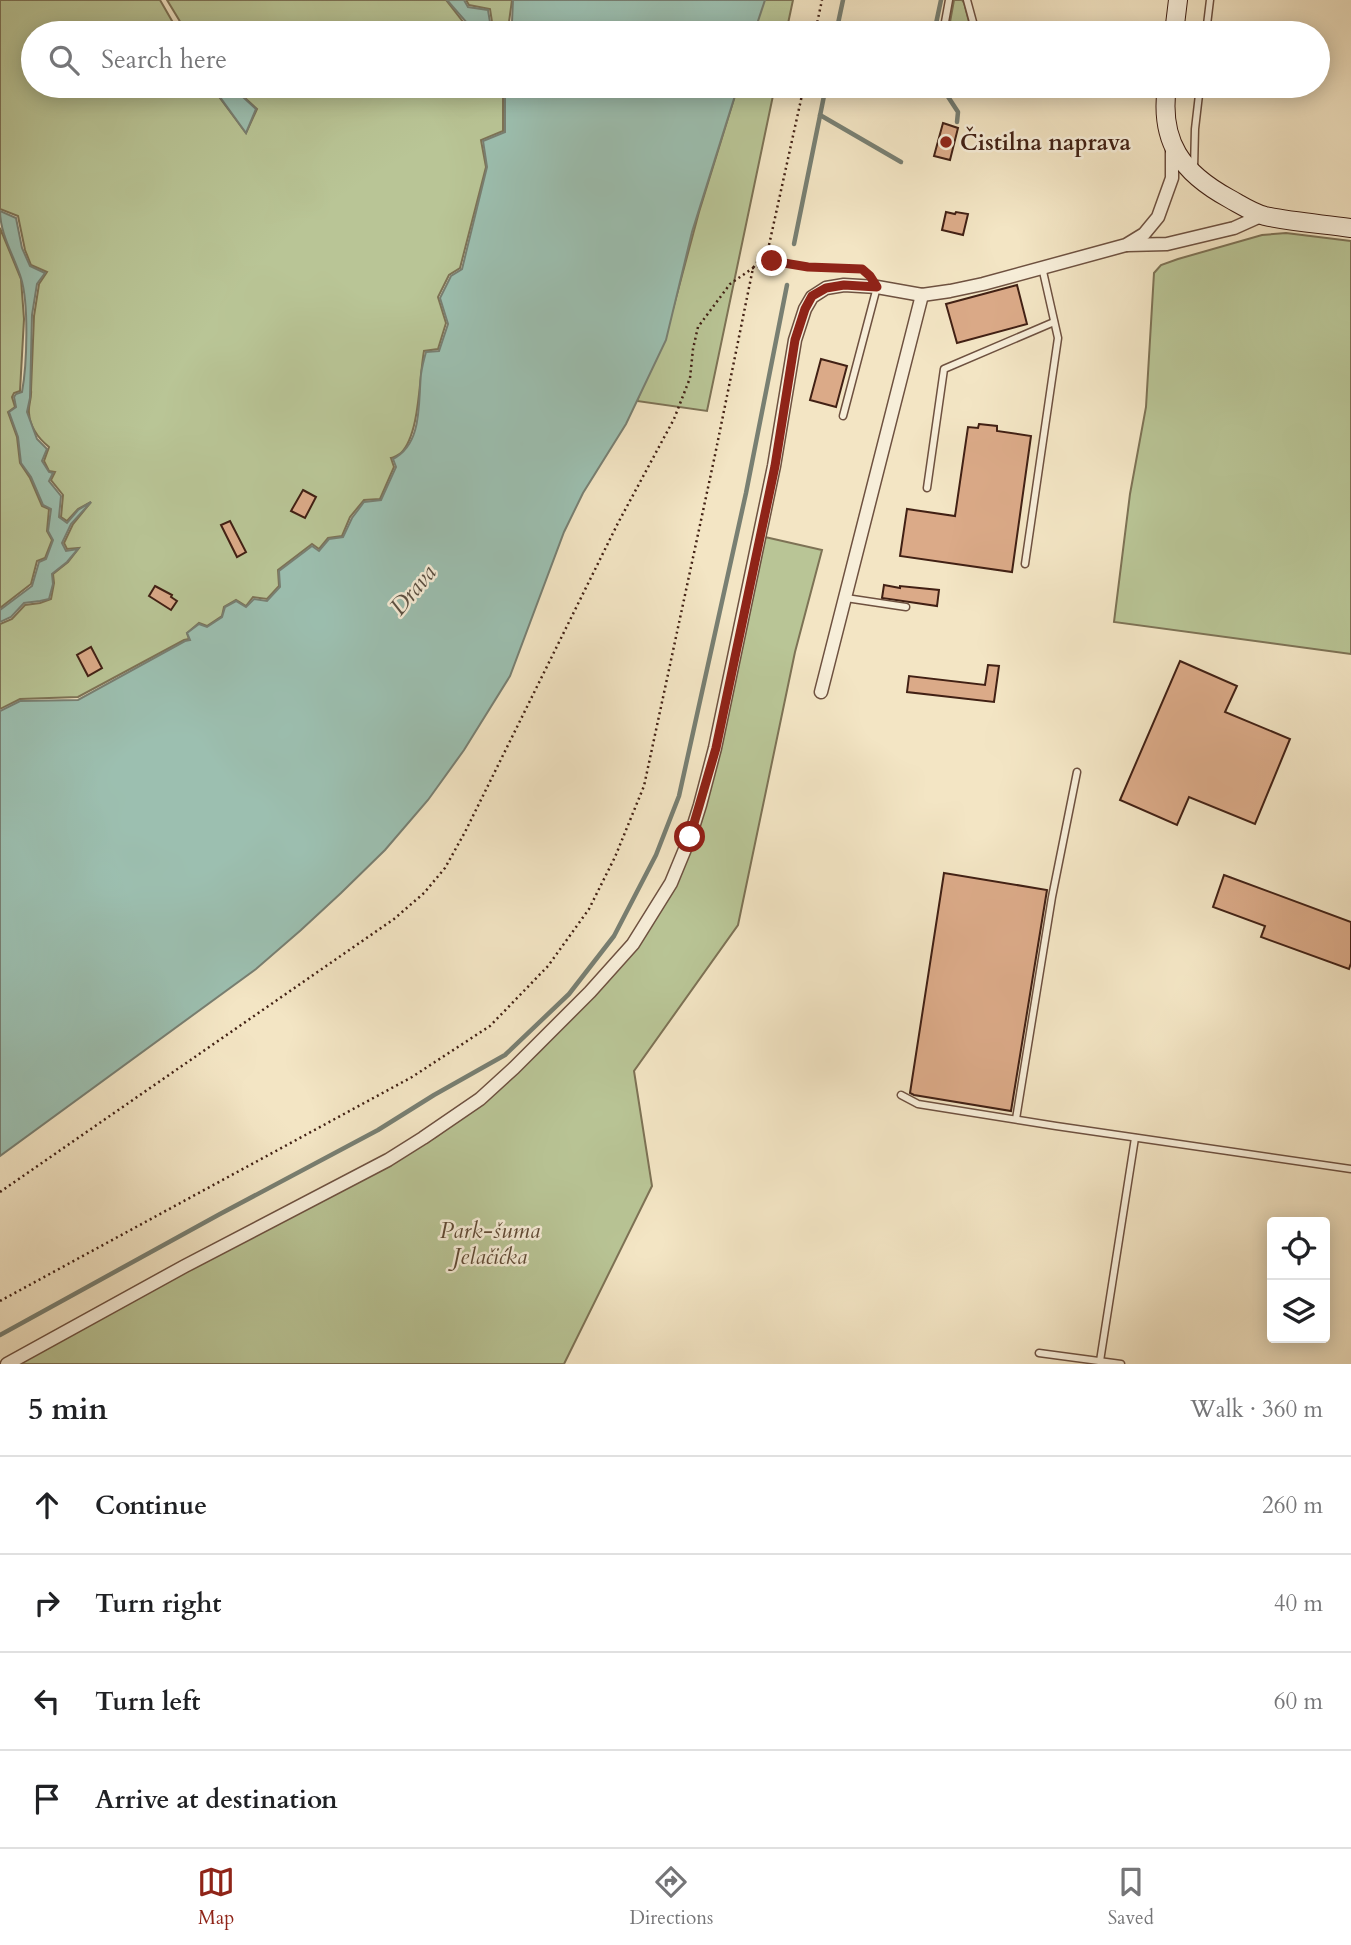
<!DOCTYPE html>
<meta charset="utf-8">
<style>
:root{--surface:#fff;--page:#f2f2f2;--text:#202124;--muted:#757577;--line:#e0e0e0;--accent:#8f2418}
body{margin:0;font-family:Cardo,serif;background:var(--page);color:var(--text)}
.controls{position:absolute;right:21px;bottom:21px;display:grid;overflow:hidden;border-radius:7px;box-shadow:0 4px 18px #0003}
.controls button{width:63px;height:63px;display:grid;place-items:center;padding:0;border:0;border-bottom:2px solid var(--line);background:var(--surface);color:var(--text);font:35px sans-serif}
.stop{position:absolute;width:21px;height:21px;margin:-16px;border:5px solid #8f2418;border-radius:50%;background:#fff}
.stop.end{background:#8f2418;border-color:#fff;box-shadow:0 2px 7px #0008}
.list{margin:0;padding:0;list-style:none}
h2{display:flex;justify-content:space-between;align-items:center;height:91px;margin:0;padding:0 28px;font-size:30px}
h2 small{font-size:23px;font-weight:400;color:var(--muted)}
.list li{display:grid;grid-template-columns:46px 1fr auto;gap:21px;align-items:center;box-sizing:border-box;height:98px;padding:0 28px;border-top:2px solid var(--line)}
.list b{display:block;font-size:26px;white-space:nowrap}
.list em{font-size:23px;font-style:normal;color:var(--muted)}
.icon{flex:none;width:38px;height:38px;fill:none;stroke:currentColor;stroke-width:2;stroke-linecap:round;stroke-linejoin:round}
.map{position:relative;flex:none;width:1351px;height:1364px;overflow:hidden}
.search{position:absolute;background:var(--surface);box-shadow:0 4px 18px #0003;left:21px;right:21px;top:21px;height:77px;display:flex;align-items:center;gap:18px;box-sizing:border-box;padding:0 24px;border-radius:38px;color:var(--muted);font-size:26px}
.sheet{height:483px;background:var(--surface)}
nav{display:flex;justify-content:space-around;align-items:center;box-sizing:border-box;height:98px;border-top:2px solid var(--line);background:var(--surface);font-size:19px;color:var(--muted)}
nav a{display:grid;justify-items:center;gap:4px}
nav .on{color:var(--accent)}
.map>svg:first-child{display:block}
.green{fill:#b9c596;stroke:#7d7255;stroke-width:2}
.water{fill:#9cbfb0;stroke:#787f72;stroke-width:2}
.lines{fill:none;stroke-linecap:round;stroke-linejoin:round}
.stream{stroke:#787f72;stroke-width:4.5}
.building{fill:#dbaa88;stroke:#412014;stroke-width:2}
.service-casing{stroke:#6e5140;stroke-width:9}
.minor-casing{stroke:#6e5140;stroke-width:15}
.secondary-casing{stroke:#412014;stroke-width:20}
.path{stroke:#412014;stroke-width:2.5;stroke-dasharray:2 3.5;stroke-linecap:butt}
.service{stroke:#f7eed9;stroke-width:6}
.minor{stroke:#f7eed9;stroke-width:12}
.secondary{stroke:#f7eed9;stroke-width:18}
.route{stroke:#8f2418;stroke-width:9}
.poi-dot{fill:#8f2418;stroke:#f7eed9;stroke-width:2.5}
.labels{text-anchor:middle;dominant-baseline:central;stroke-width:5;stroke-linejoin:round;paint-order:stroke}
.poi-label{font-size:23px;font-weight:bold;fill:#412014;stroke:#f7eed9;text-anchor:start}
.park-label{font-size:23px;font-style:italic;fill:#5f4934;stroke:#f7eed9}
.water-label{font-size:24px;font-style:italic;fill:#5c5043;stroke:#f7eed9}
</style>
<div class="map">
<svg width="1351" height="1364" viewBox="0 0 1351 1364">
<rect width="100%" height="100%" fill="#f3e5c4"/>
<filter id="stains"><feTurbulence type="fractalNoise" baseFrequency=".00286" numOctaves="4"/><feColorMatrix values="0 0 0 0 .2 0 0 0 0 .09 0 0 0 0 .02 0 0 0 .5 -.17"/></filter>
<radialGradient id="worn" r=".72"><stop offset=".6" stop-color="#630" stop-opacity="0"/><stop offset="1" stop-color="#630" stop-opacity=".3"/></radialGradient>
<g class="green">
<path d="M 0,0 L 160,0 L 179,33 L 33,33 L 33,86 L 211,86 L 246,133 L 257,109 L 232,86 L 501,86 L 503,96 L 503,131 L 481,140 L 486,167 L 460,268 L 449,275 L 438,297 L 446,323 L 438,349 L 424,351 C 419,378 420,434 401,453 C 400,454 393,458 391,458 L 394,467 L 380,499 L 364,500 L 350,517 L 342,536 L 328,538 L 319,549 L 312,544 L 278,570 L 279,586 L 267,599 L 253,597 L 246,606 L 236,600 L 224,607 L 222,616 L 207,626 L 199,623 L 187,633 L 189,639 L 184,640 L 78,697 L 20,699 L 0,709 L 0,624 L 12,619 L 25,605 L 40,603 L 51,599 L 54,583 L 53,574 L 68,562 L 79,548 L 67,549 L 64,543 L 73,524 L 91,502 L 78,509 L 67,521 L 61,517 L 63,495 L 51,480 L 55,472 L 49,471 L 44,461 L 49,447 C 38,438 30,428 29,413 C 28,405 32,398 31,390 L 34,316 L 39,284 L 47,272 L 31,265 L 25,250 L 18,216 L 0,209 Z"/>
<polygon points="167,0 446,0 464,23 480,33 187,33"/>
<polygon points="466,0 512,0 509,22 496,27 492,22 490,9 469,5"/>
<polygon points="763,0 793,0 786,33 754,33"/>
<polygon points="954,0 962,0 964,3 972,33 948,33"/>
<polygon points="738,86 775,86 707,411 637,401 673,309 699,212"/>
<polygon points="0,228 21,279 24,319 20,391 14,393 12,397 15,407 8,412 17,437 20,463 30,478 42,506 49,509 47,531 52,540 45,558 37,561 31,584 0,608"/>
<polygon points="1286,233 1351,241 1351,654 1114,622 1130,494 1146,407 1154,273 1161,265 1178,259 1262,235"/>
<polygon points="765,537 822,550 795,652 738,925 634,1071 652,1186 564,1364 11,1364 436,1137 490,1097 540,1051 589,1000 676,881"/>
</g>
<g class="water">
<polygon points="447,0 464,0 468,7 488,10 490,22 497,29 504,28 512,22 513,0 765,0 754,33 484,33 467,23"/>
<polygon points="212,86 231,86 256,109 246,133"/>
<path d="M 502,86 L 738,86 L 692,232 L 666,340 L 626,424 L 583,493 L 564,532 L 510,676 L 464,750 L 428,800 L 385,850 L 341,893 L 301,930 L 256,969 L 0,1156 L 0,711 L 20,701 L 78,700 L 185,641 L 190,640 L 187,633 L 199,624 L 207,627 L 222,617 L 225,607 L 236,601 L 246,607 L 254,599 L 267,601 L 280,587 L 279,571 L 312,546 L 319,551 L 329,539 L 343,537 L 352,518 L 364,502 L 381,500 L 396,467 L 393,459 C 423,444 418,402 421,374 C 422,367 424,359 426,352 L 439,351 L 448,324 L 440,298 L 451,276 L 462,269 L 487,167 L 483,141 L 505,132 L 505,97 Z"/>
<path d="M 0,211 L 16,218 L 22,248 L 30,266 L 45,273 L 37,284 L 32,315 L 30,398 L 27,412 L 37,439 L 47,449 L 42,461 L 49,472 L 53,473 L 49,481 L 61,496 L 59,517 L 67,523 L 78,510 L 91,502 L 71,524 L 62,543 L 66,551 L 78,549 L 67,562 L 52,574 L 53,584 L 49,599 L 40,601 L 24,603 L 11,617 L 0,622 L 0,610 L 32,586 L 39,562 L 46,559 L 53,540 L 48,531 L 51,509 L 43,505 L 31,477 L 21,463 L 18,437 L 9,412 L 16,407 L 14,397 L 16,394 L 22,392 C 27,365 29,304 21,278 C 14,256 0,234 0,211 Z"/>
</g>
<g class="lines">
<g class="stream">
<polyline points="836,33 843,0"/>
<polyline points="934,33 941,0"/>
<polyline points="941,86 958,112 957,122"/>
<polyline points="820,115 901,162"/>
<polyline points="794,244 826,86"/>
<polyline points="0,1335 220,1214 378,1130 434,1095 505,1055 569,994 614,936 656,855 679,796 746,493 787,285"/>
</g>
</g>
<g class="building">
<polygon points="943,123 958,128 950,160 934,156"/>
<polygon points="946,212 955,214 956,212 968,214 963,235 942,230"/>
<polygon points="1017,285 1027,324 957,343 946,304"/>
<polygon points="821,359 847,366 836,407 810,400"/>
<polygon points="979,424 997,426 997,431 1031,436 1012,572 900,556 907,509 955,516 968,427 978,428"/>
<polygon points="303,490 316,497 305,518 291,511"/>
<polygon points="230,521 246,552 237,557 221,525"/>
<polygon points="884,585 900,588 900,586 939,590 937,606 882,598"/>
<polygon points="155,586 172,595 171,597 177,601 171,610 149,596"/>
<polygon points="91,647 102,668 88,676 77,655"/>
<polygon points="1180,661 1237,686 1225,712 1290,739 1255,824 1189,797 1177,825 1120,800"/>
<polygon points="988,665 999,666 994,702 907,692 909,676 985,685"/>
<polygon points="944,873 1047,890 1011,1111 914,1095 910,1093"/>
<polygon points="1224,875 1351,922 1351,963 1349,969 1261,937 1265,926 1213,907"/>
</g>
<g class="lines">
<defs>
<g id="service">
<polyline points="967,0 976,33"/>
<polyline points="943,33 949,0"/>
<polyline points="1206,33 1210,0"/>
<polyline points="1194,169 1195,129 1200,86"/>
<polyline points="843,416 877,287"/>
<polyline points="927,488 944,369 1054,322"/>
<polyline points="1025,564 1058,338 1042,267"/>
<polyline points="846,598 906,607"/>
<polyline points="901,1095 918,1104 1056,1126 1351,1169"/>
<polyline points="1016,1119 1052,897 1077,772"/>
<polyline points="1039,1353 1121,1364"/>
<polyline points="1100,1361 1135,1138"/>
</g>
<g id="minor">
<polyline points="1127,245 1167,244 1234,228 1263,215"/>
<polyline points="821,692 922,295"/>
<polyline points="7,1364 185,1266 388,1160 423,1138 480,1099 514,1068 590,992 633,944 671,883 690,837 700,805 715,748 774,466 795,340 805,309 812,297 826,288 844,285 877,287 922,295 950,291 983,284 1126,245 1144,234 1158,217 1172,178 1172,144"/>
</g>
<g id="secondary">
<polyline points="1174,33 1178,0"/>
<path d="M 1167,86 C 1159,142 1182,173 1230,199 C 1241,205 1253,213 1265,216 C 1292,222 1323,224 1351,228"/>
</g>
</defs>
<use href="#service" class="service-casing"/>
<use href="#minor" class="minor-casing"/>
<use href="#secondary" class="secondary-casing"/>
<g class="path">
<polyline points="815,33 822,0"/>
<polyline points="0,1192 394,919 424,893 445,868 465,832 618,523 674,419 690,378 693,349 698,327 730,284 753,268 772,261 808,266 861,269 867,273"/>
<polyline points="0,1301 412,1077 490,1026 548,966 589,909 615,857 644,786 715,455 753,268 769,245 804,86"/>
</g>
<use href="#service" class="service"/>
<use href="#minor" class="minor"/>
<use href="#secondary" class="secondary"/>
</g>
<g class="lines">
<polyline class="route" points="690,837 716,748 775,466 795,340 805,309 812,296 826,288 844,285 877,287 870,276 862,269 808,267 772,261"/>
</g>
<circle class="poi-dot" cx="946" cy="142" r="7"/>
<g class="labels">
<g class="poi-label">
<text x="960" y="142">Čistilna naprava</text>
</g>
<g class="park-label">
<text x="490" y="1230">Park-šuma<tspan x="490" dy="26">Jelačićka</tspan></text>
</g>
<g class="water-label">
<text transform="translate(413 590) rotate(-50)">Drava</text>
</g>
</g>
<rect width="100%" height="100%" filter="url(#stains)"/>
<rect width="100%" height="100%" fill="url(#worn)"/>
</svg>
<div class="controls">
<button><svg class="icon" aria-label="locate" viewBox="0 0 24 24"><circle cx="12" cy="12" r="6"/><path d="M12 2v4M12 18v4M2 12h4M18 12h4"/></svg></button>
<button><svg class="icon" aria-label="layers" viewBox="0 0 24 24"><path d="M12 4l9 5-9 5-9-5zM3 14l9 5 9-5"/></svg></button>
</div>
<div class="stop" style="left:690px;top:837px"></div>
<div class="stop end" style="left:772px;top:261px"></div>
<div class="search"><svg class="icon" aria-label="search" viewBox="0 0 24 24"><circle cx="10" cy="10" r="6"/><path d="M15 15l6 6"/></svg>Search here</div>
</div>
<section class="sheet">
<h2>5 min<small>Walk · 360 m</small></h2>
<ul class="list">
<li><svg class="icon" aria-label="ahead" viewBox="0 0 24 24"><path d="M12 20V5M6 11l6-6 6 6"/></svg><div><b>Continue</b></div><em>260 m</em></li>
<li><svg class="icon" aria-label="right" viewBox="0 0 24 24"><path d="M7 20v-9h11M14 6l5 5-5 5"/></svg><div><b>Turn right</b></div><em>40 m</em></li>
<li><svg class="icon" aria-label="left" viewBox="0 0 24 24"><path d="M17 20v-9H6M10 6l-5 5 5 5"/></svg><div><b>Turn left</b></div><em>60 m</em></li>
<li><svg class="icon" aria-label="arrive" viewBox="0 0 24 24"><path d="M6 21V4h12l-3 4 3 4H6"/></svg><div><b>Arrive at destination</b></div></li>
</ul>
</section>
<nav>
<a class="on"><svg class="icon" aria-label="map" viewBox="0 0 24 24"><path d="M3 6l6-2 6 2 6-2v14l-6 2-6-2-6 2zM9 4v14M15 6v14"/></svg>Map</a>
<a><svg class="icon" aria-label="directions" viewBox="0 0 24 24"><path d="M12 3l9 9-9 9-9-9zM9 14v-3h6M13 9l2 2-2 2"/></svg>Directions</a>
<a><svg class="icon" aria-label="saved" viewBox="0 0 24 24"><path d="M7 4h10v16l-5-4-5 4z"/></svg>Saved</a>
</nav>
